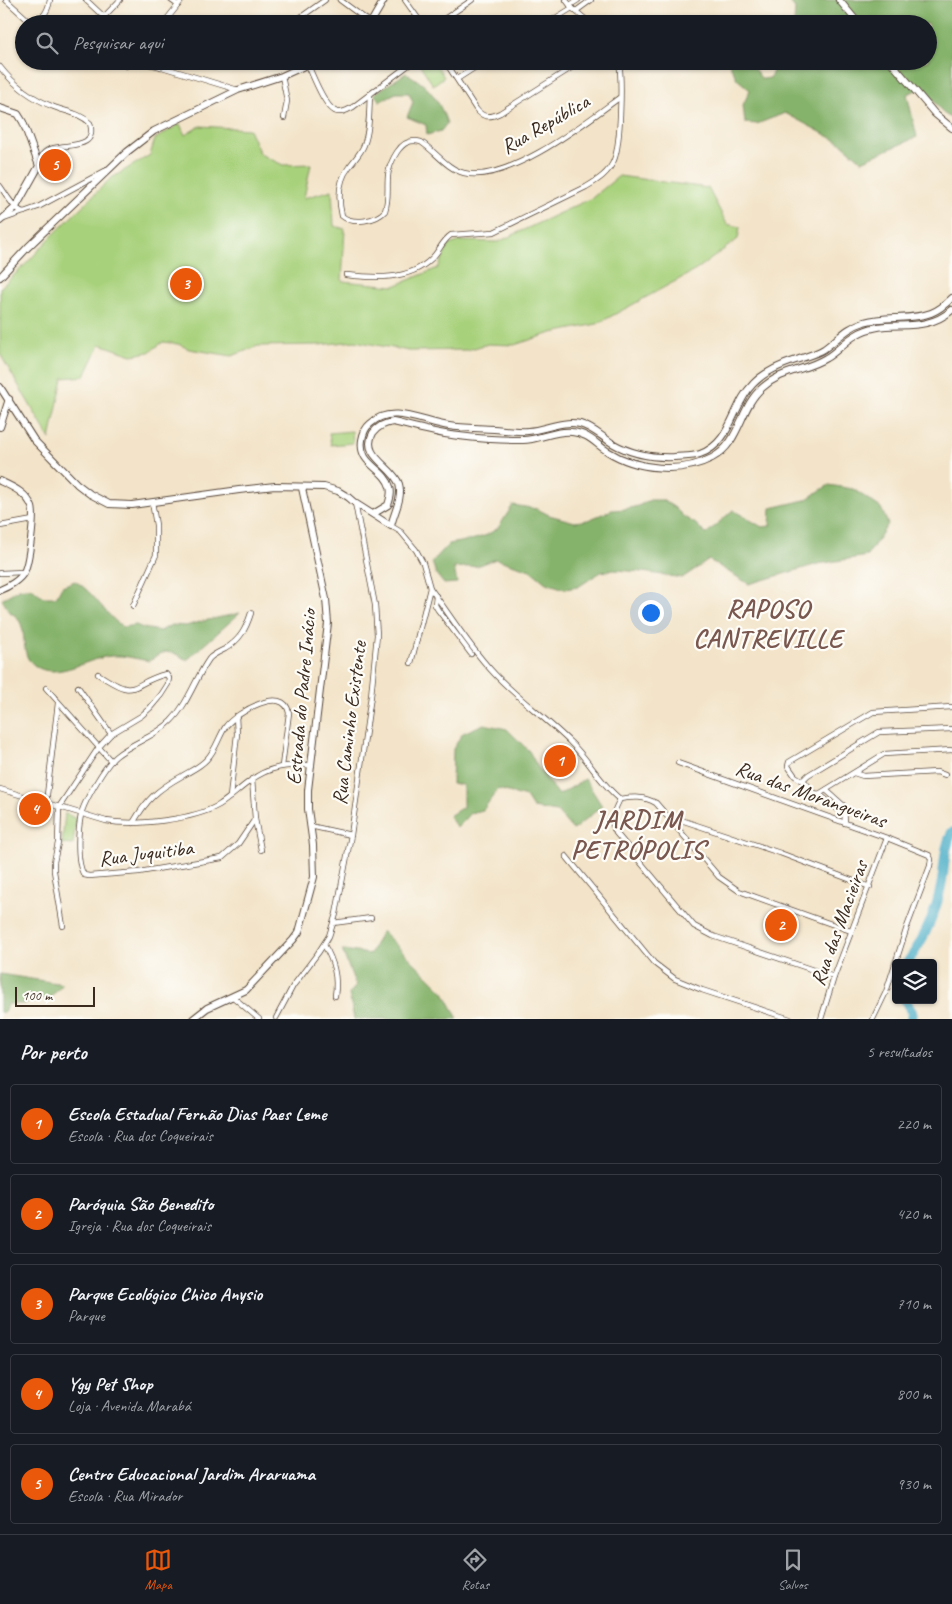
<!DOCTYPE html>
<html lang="pt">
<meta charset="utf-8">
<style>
:root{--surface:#171b24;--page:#20242c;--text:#f1f3f6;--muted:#9ea1a6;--line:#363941;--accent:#ea580c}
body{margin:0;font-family:Caveat,sans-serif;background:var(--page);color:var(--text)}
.controls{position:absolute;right:15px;bottom:15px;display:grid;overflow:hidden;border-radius:5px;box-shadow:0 1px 4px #0004}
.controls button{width:45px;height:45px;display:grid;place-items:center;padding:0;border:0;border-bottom:1px solid var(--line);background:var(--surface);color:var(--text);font:25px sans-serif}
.scale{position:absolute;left:15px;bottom:12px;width:80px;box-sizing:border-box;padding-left:5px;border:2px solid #3b2a1e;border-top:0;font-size:14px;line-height:18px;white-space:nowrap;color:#3b2a1e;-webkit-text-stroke:4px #fdfcf7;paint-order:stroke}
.you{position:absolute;left:650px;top:612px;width:18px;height:18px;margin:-12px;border:4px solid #fff;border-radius:50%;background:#1a73e8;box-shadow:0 0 0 8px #1a73e833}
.badge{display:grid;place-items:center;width:32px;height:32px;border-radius:50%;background:var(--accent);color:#fff;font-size:16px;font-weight:700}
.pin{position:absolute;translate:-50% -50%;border:2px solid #fff;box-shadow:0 1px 5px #0006}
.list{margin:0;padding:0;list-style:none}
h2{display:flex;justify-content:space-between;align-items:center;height:65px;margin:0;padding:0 20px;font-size:21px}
h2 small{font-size:16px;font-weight:400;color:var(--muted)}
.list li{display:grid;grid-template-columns:32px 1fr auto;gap:15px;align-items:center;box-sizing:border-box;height:80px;margin:0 10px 10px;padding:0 10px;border:1px solid var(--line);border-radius:5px}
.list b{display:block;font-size:19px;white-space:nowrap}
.list p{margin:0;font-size:16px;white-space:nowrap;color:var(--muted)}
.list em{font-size:16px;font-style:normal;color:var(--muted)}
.icon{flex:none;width:28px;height:28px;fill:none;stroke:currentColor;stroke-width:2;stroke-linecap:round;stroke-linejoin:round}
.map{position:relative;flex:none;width:952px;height:1019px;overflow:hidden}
.search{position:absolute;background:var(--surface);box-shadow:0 1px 4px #0004;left:15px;right:15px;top:15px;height:55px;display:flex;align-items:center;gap:12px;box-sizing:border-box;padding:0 18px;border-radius:28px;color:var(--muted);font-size:19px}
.sheet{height:515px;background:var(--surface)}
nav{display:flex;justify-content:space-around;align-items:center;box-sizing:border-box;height:70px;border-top:1px solid var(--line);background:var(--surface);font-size:14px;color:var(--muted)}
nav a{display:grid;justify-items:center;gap:2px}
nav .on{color:var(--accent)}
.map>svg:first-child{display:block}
.green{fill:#a8d17c;stroke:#727e4d}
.forest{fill:#86b36c;stroke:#606e45}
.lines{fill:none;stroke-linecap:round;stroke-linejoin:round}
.river{stroke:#46acc6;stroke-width:10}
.street-casing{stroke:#574638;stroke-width:6}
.secondary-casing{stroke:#574638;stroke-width:8}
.street{stroke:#fff;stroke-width:4.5}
.secondary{stroke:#fff;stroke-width:6}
.labels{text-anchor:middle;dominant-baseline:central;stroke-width:4.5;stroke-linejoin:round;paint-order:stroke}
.street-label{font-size:21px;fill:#3b2a1e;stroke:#fdfcf7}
.district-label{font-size:26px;font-weight:bold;letter-spacing:1px;fill:#7a584f;stroke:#fdfcf7}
</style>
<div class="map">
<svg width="952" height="1019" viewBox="0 0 952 1019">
<rect width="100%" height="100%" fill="#fdfcf7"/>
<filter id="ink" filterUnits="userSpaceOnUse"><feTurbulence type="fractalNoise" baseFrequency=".02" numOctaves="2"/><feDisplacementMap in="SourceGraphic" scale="10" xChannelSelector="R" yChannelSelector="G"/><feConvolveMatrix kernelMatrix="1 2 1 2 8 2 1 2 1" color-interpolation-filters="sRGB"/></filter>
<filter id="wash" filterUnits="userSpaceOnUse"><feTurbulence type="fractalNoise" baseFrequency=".0096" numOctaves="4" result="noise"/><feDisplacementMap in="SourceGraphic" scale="20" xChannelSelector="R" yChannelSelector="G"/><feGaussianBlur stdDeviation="1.12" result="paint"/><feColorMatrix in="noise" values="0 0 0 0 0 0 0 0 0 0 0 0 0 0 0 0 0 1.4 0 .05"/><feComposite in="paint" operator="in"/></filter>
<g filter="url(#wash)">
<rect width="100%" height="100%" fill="#f3e4c9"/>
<g class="green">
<polygon points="421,61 434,61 444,77 433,85 419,63"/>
<polygon points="180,124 185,135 200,126 249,129 260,154 283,165 311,164 304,198 332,190 334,226 345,229 342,281 394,286 438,268 449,245 461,241 498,242 592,198 619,176 708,188 727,224 740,227 738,239 696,270 597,324 552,333 514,345 488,344 467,350 409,351 355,341 319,345 258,346 232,356 189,349 178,344 163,342 149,352 132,355 100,344 85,376 63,378 50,439 0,354 0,288 24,266 52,236 110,179 150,155 155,139"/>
<polygon points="352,431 353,443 331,445 329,433"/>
<polygon points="65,813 76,819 73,845 62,844"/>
</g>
<g class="forest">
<polygon points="788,0 952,0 952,119 943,113 924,87 907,94 917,137 862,161 841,143 785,113 757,124 745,123 743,105 750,90 737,79 728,61 748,61 762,79 770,78 773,71 792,66 793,61 928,61 928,24 794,24 795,8"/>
<path d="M 406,73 C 429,86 438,98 447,123 L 441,131 L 427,135 L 426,125 L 407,117 L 413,102 L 409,93 L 396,93 L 380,101 L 374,94 Z"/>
<polygon points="829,485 853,489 881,508 888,524 867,556 818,564 749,584 709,560 682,578 643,572 614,570 601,572 578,587 565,589 546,583 530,570 496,559 477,566 454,568 457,583 444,584 436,574 432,562 449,544 475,539 487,535 498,528 513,505 537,509 549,515 575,522 588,520 612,510 625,509 638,506 650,500 663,500 675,508 684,517 696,524 706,534 733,510 762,527 770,526 771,508 805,500"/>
<path d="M 75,581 C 95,593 104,614 123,627 L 136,625 L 143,628 L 160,631 L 172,625 L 186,626 L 199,622 L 240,613 L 187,660 C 170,650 165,649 149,661 C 137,659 124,655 111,656 C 86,658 50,686 29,660 C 22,651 26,631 19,620 C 17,617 13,614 10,612 C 7,608 4,603 2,599 L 19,589 L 32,588 L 43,597 L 56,597 L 62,586 Z"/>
<polygon points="484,724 507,729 529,751 537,766 559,795 585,779 602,806 573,830 557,812 533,808 526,797 498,789 483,810 470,813 457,828 449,816 463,807 463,785 452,784 453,749 463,733"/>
<polygon points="382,931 444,992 458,1019 354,1019 349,994 356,986 342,950 370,954"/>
<polygon points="0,974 63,984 49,999 38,998 24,1004 8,1004 3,1013 0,1012"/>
</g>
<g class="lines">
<g class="river">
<path d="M 907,963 C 925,938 937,911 942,881 C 945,864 944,847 952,832"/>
<polyline points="905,1000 912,1012 911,1019"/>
</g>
</g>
</g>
<g filter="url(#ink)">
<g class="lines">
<defs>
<g id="street">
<path d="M 6,0 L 28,20 C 41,25 48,11 50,0"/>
<polyline points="86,0 103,16"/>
<polyline points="171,0 178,5"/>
<polyline points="340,0 371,23"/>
<polyline points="405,0 422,24"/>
<polyline points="566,0 572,8 591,24"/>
<polyline points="570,5 578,0"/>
<polyline points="576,11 591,0"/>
<polyline points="301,17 325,0"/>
<polyline points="97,24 120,0"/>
<polyline points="163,24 182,0"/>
<polyline points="437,24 472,0"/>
<polyline points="546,24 572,8"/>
<polyline points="136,61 162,67 238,90"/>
<polyline points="154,61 161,67"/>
<path d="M 445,61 L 476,109 C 483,118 490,118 500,113 L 582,61"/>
<path d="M 308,65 C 313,76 326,111 338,112 C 344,113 349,109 353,107 L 414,61"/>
<polyline points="126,66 130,61"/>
<path d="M 0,67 C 14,85 33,99 54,107 C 67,112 80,113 90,123 C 99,155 55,139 43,154 C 41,157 40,162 39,166"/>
<polyline points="282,76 287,101 284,118"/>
<polyline points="457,79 485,61"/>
<path d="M 370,94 C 369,111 370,129 364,145 C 361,153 354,160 349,167 C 338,181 338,199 342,216 C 353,225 376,221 385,211 C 392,188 381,177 397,152 C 403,143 410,139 421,142 C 435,151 447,169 464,173 C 507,184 585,123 619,98"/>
<path d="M 0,186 C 6,194 14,210 24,212"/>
<polyline points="4,219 38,207 105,171"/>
<path d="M 346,275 C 374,278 409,281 431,259 C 439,252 442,241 451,235 L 494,232 L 586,187 C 598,180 609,173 614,160 C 621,143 622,80 619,61"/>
<polyline points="0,526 33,520"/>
<polyline points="391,526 401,532 416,550 423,563 430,588 411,663"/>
<polyline points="0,573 24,572"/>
<path d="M 430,588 C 450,615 468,645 491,670 C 515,697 545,717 570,742 C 588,759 600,783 620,799 C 634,797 643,796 656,803 L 719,877 L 739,891 L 851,931"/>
<polyline points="436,596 435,605 438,610 471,654"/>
<polyline points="133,606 156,555 156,525 152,502"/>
<path d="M 251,613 C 246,629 240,640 225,649 C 219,652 212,655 209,659 C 195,679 188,704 171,721 C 155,737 133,742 116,756 C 106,764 83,803 81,815 C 78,829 76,863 84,875 L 89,876 L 139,872 L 222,858 L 238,844 L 255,819"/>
<polyline points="78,687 111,734"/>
<polyline points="46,688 111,761"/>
<polyline points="678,763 887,838 929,855 931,859 930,866 907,927 886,992 873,1019"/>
<polyline points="854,773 863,776 937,772 945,775"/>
<polyline points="252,779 255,819 261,850"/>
<polyline points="803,780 808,775 879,732 952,729"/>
<path d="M 0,789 L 106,821 C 135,826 193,820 219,805 C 230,798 239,789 250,781 C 269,766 288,765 312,765"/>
<polyline points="826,790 844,806 845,823"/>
<polyline points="819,794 884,754 952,750"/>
<polyline points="230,797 237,734 236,716"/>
<path d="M 620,799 C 614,811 609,820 616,833 L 694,926 L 713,936 L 834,977"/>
<polyline points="46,803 58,703"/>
<polyline points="666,815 780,853 870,887"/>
<polyline points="845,815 819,794 814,793 806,783 795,776 788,766 789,762 873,712 952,707"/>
<path d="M 133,823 C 147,799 157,790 182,776 C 190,771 200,767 207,759 C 216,750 219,736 226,726 C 236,713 284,684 289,713 L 282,766"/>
<polyline points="310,826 351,835"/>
<polyline points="566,856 654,963 675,979 702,990 790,1019"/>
<polyline points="333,923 371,918"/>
<path d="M 63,926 L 54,871 L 54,862 L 58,843 L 59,807 L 99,747 L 111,734 L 141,716 L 150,708 L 161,695 L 168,684 L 169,678 L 166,674 C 128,684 139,701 98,674"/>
<path d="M 324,945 C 334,961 338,977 335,996"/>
<polyline points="233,997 259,1019"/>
<polyline points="276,1018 293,986 318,953 329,936 336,914 351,835 371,696 377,635 375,605 355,503"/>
<polyline points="821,1019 834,977 887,838"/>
</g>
<g id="secondary">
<polyline points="839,0 859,24"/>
<polyline points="370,24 384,0"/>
<polyline points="890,61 935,114 952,128"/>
<polyline points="0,108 18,114 23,122 39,166 16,207 0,221"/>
<polyline points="0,277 28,247 127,152 154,131 238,90 282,76 315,61"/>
<path d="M 0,387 L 34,440 L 77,484 L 90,494 L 109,504 L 132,505 L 239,490 L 275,486 L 324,487 L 338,491 L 348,497 L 355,503 L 391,526 C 394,512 403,498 399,484 C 393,466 360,456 373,433 C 378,426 385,423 393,422 C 415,427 437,434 459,436 C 480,439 502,440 523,440 C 539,440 555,430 572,432 C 587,433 595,443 607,451 C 637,470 681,474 712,458 C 741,443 739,408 762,388 C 783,369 805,371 826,358 C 837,352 845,341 856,335 C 885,316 921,337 952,310"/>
<polyline points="0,427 9,399"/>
<path d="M 0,481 C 13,487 27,493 32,507 C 35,516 29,563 24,572 C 20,580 8,587 0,590"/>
<path d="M 373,514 L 388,505 C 390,499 392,493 390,487 C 385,468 358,465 362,440 C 363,434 365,428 370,424 C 391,403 424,423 449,426 C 463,428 479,428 494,429 C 505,430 517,432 528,431 C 545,430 562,420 580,424 C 592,427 601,436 612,443 C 631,454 651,458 674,457 C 682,456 692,457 700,454 C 732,443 732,405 753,384 C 765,371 783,364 799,359 C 807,356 816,354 824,349 C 837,340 847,327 864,322 C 885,315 910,321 931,313 C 939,310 946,304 952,298"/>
<polyline points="193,1019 207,1008 246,990 293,940 299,932 314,877 313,845 308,809 308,790 328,623 326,599 302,488"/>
</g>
</defs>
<use href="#street" class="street-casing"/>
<use href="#secondary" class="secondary-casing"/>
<use href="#street" class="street"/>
<use href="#secondary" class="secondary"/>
</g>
</g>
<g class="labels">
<g class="street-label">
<text transform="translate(545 124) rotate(-30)">Rua República</text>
<text transform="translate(301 697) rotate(-85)">Estrada do Padre Inácio</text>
<text transform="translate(349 723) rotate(-83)">Rua Caminho Existente</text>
<text transform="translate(811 794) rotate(20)">Rua das Morangueiras</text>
<text transform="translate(146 853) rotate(-7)">Rua Juquitiba</text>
<text transform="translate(839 923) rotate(-70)">Rua das Macieiras</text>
</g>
<g class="district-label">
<text x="768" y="608">RAPOSO<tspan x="768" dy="30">CANTREVILLE</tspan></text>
<text x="638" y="819">JARDIM<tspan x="638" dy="30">PETRÓPOLIS</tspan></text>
</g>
</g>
</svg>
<div class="controls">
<button><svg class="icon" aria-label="layers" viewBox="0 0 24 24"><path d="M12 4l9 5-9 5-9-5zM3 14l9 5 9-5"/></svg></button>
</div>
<div class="scale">100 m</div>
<div class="you"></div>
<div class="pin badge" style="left:560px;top:761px">1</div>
<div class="pin badge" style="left:781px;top:925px">2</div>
<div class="pin badge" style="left:186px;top:284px">3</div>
<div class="pin badge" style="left:35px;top:809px">4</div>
<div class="pin badge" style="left:55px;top:165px">5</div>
<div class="search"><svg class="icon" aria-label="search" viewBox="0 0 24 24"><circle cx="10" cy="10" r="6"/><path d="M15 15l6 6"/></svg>Pesquisar aqui</div>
</div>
<section class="sheet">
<h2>Por perto<small>5 resultados</small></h2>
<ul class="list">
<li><span class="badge">1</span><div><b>Escola Estadual Fernão Dias Paes Leme</b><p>Escola · Rua dos Coqueirais</p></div><em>220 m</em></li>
<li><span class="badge">2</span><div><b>Paróquia São Benedito</b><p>Igreja · Rua dos Coqueirais</p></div><em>420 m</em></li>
<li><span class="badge">3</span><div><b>Parque Ecológico Chico Anysio</b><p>Parque</p></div><em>710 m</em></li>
<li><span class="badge">4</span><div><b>Ygy Pet Shop</b><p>Loja · Avenida Marabá</p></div><em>800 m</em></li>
<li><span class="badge">5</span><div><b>Centro Educacional Jardim Araruama</b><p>Escola · Rua Mirador</p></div><em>930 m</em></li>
</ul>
</section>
<nav>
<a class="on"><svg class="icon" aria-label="map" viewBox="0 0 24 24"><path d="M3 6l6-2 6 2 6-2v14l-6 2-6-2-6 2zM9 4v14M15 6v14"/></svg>Mapa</a>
<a><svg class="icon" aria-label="directions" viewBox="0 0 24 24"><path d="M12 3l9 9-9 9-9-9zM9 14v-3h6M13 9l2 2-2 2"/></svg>Rotas</a>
<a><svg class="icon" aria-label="saved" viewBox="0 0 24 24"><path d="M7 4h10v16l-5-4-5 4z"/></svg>Salvos</a>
</nav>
